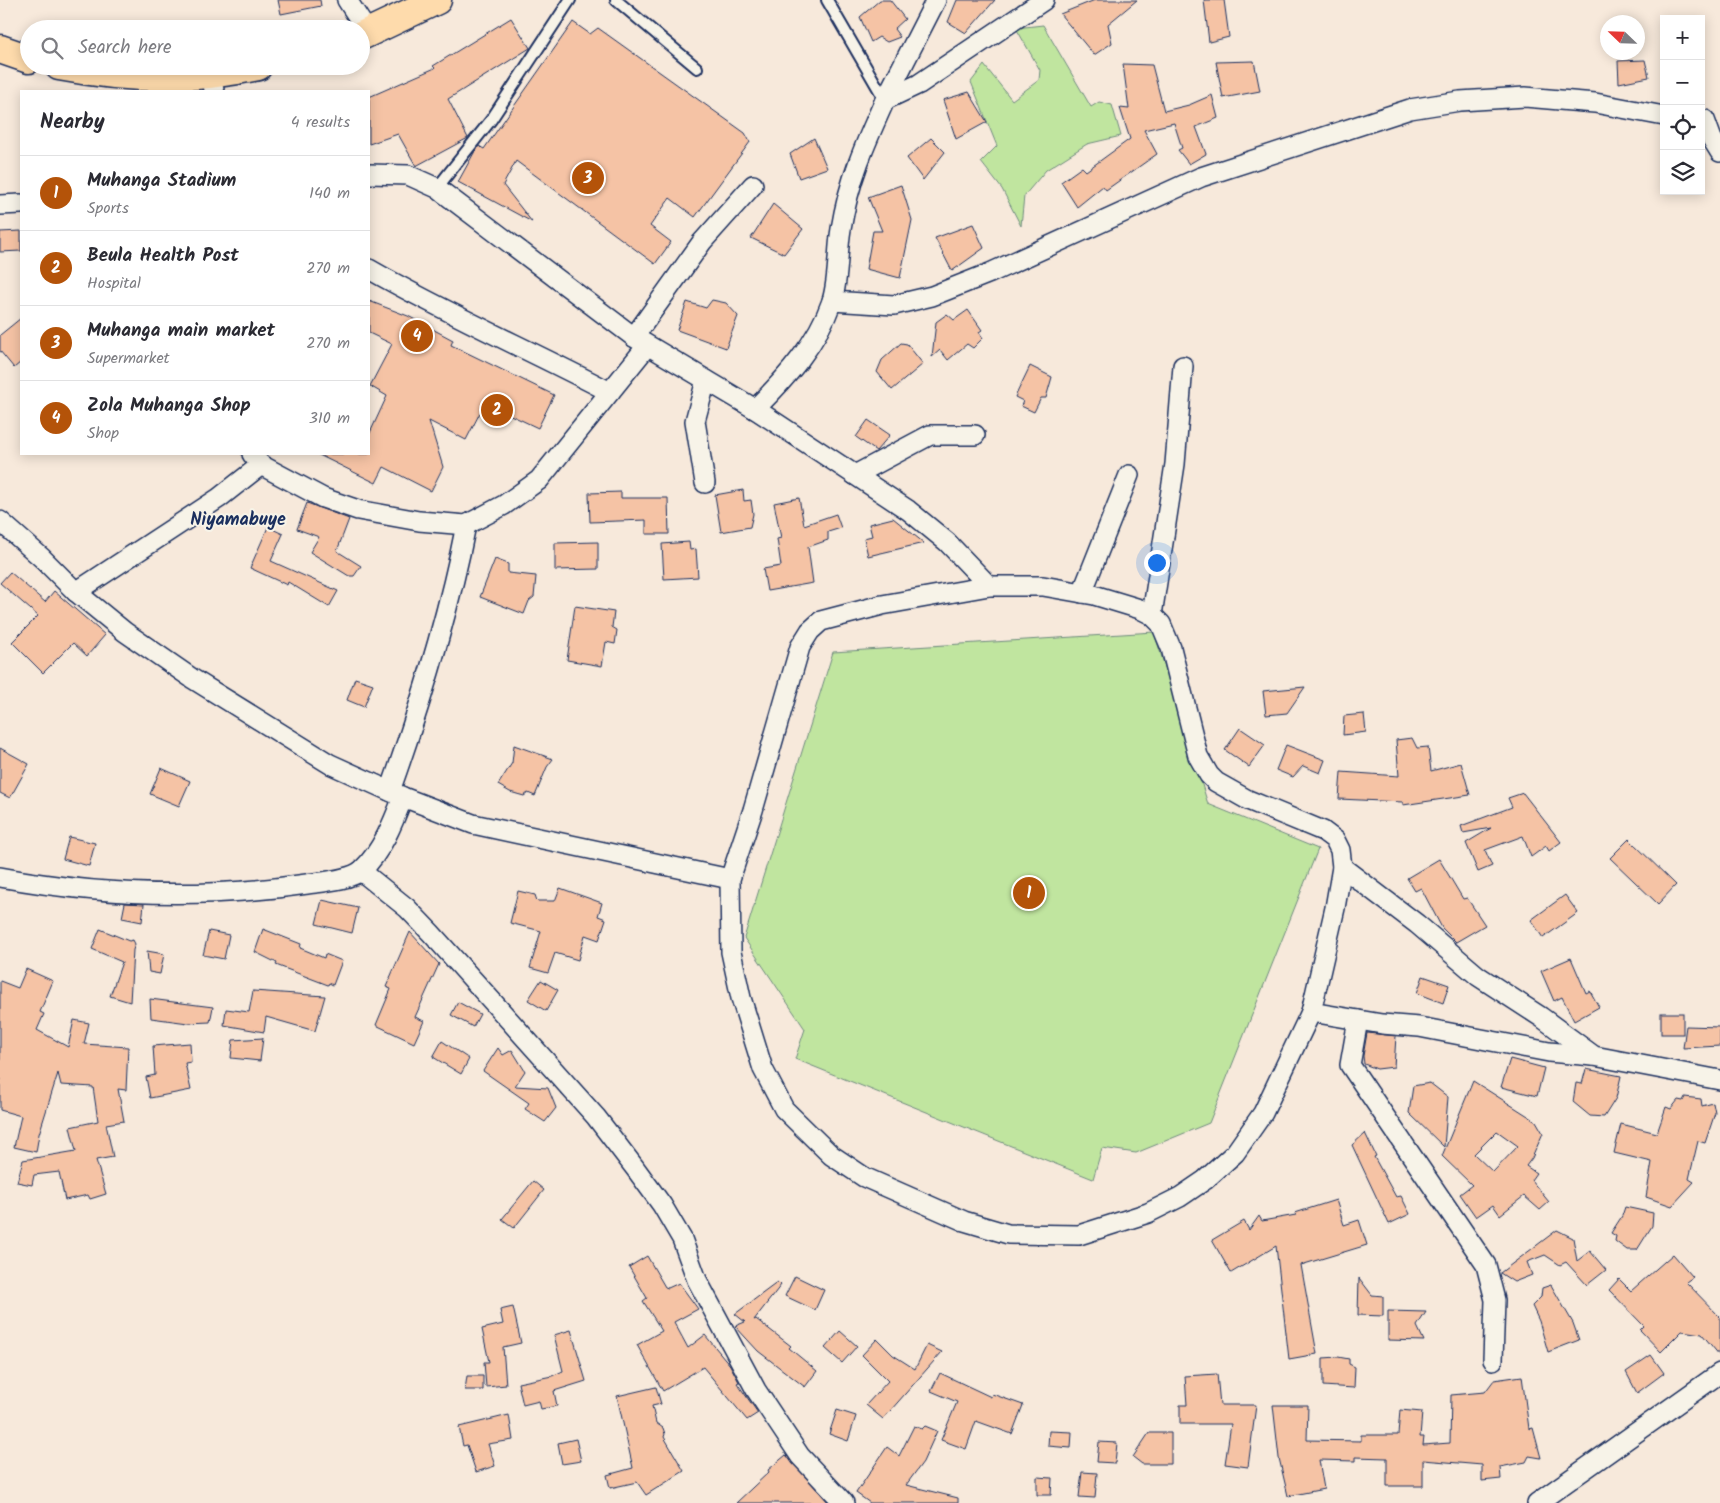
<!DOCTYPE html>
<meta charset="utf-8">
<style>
:root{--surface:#fff;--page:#f7f7f7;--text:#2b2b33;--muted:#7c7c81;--line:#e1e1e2;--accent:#b45309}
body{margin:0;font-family:Kalam,sans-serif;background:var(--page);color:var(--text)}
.controls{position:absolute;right:15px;top:15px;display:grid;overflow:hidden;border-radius:0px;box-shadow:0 2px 12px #0003}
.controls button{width:45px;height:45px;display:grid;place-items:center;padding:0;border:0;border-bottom:1px solid var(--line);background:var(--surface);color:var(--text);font:25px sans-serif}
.compass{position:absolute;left:1600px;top:15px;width:45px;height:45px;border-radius:50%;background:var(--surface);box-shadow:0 2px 12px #0003;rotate:293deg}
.you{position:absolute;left:1156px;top:562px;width:18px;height:18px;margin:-12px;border:4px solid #fff;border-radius:50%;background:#1a73e8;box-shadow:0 0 0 8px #1a73e833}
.badge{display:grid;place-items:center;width:32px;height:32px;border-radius:50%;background:var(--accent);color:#fff;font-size:16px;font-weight:700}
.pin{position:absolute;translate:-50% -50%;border:2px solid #fff;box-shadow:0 1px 5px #0006}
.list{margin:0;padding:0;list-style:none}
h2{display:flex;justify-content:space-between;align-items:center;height:65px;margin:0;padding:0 20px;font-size:21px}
h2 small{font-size:16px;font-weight:400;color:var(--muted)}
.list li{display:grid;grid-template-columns:32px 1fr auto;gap:15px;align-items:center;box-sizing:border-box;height:75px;padding:0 20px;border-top:1px solid var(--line)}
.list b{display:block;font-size:19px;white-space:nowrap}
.list p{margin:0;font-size:16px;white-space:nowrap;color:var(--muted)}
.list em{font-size:16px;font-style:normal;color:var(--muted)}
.icon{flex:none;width:28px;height:28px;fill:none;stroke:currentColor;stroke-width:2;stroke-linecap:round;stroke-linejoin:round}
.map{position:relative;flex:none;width:1720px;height:1503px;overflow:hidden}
.search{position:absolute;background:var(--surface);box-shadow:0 2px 12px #0003;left:20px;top:20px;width:350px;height:55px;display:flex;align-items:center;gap:12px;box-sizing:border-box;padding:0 18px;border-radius:28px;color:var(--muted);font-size:19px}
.panel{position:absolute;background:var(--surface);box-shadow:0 2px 12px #0003;left:20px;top:90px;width:350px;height:365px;border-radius:0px}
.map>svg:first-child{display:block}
.green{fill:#c0e59f;stroke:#6e8a7e}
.building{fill:#f5c3a5;stroke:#1b2f5e;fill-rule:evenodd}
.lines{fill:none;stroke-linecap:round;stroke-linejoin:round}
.lane-casing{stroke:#1b2f5e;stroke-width:14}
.street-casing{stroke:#1b2f5e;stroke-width:22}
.highway-casing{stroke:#1b2f5e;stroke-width:31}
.lane{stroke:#f7f3e8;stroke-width:10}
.street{stroke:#f7f3e8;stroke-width:19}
.highway{stroke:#fedbac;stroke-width:28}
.labels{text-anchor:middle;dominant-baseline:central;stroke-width:4;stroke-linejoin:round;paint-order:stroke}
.quarter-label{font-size:18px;font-weight:bold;fill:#1b2f5e;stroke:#f7f3e8}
</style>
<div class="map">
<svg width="1720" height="1503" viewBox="0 0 1720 1503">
<rect width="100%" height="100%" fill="#f7e9db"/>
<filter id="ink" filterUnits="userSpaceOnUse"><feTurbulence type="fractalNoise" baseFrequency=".02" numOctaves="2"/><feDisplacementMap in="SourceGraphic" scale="10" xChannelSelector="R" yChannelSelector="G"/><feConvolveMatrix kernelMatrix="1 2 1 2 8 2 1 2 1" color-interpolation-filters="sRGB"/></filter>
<g filter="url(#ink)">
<g class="green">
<polygon points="1043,25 1091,107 1099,102 1112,105 1121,136 1087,144 1046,170 1024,196 1021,226 1002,189 981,162 997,146 971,82 984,65 1012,100 1039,80 1040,70 1016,28"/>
<polygon points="1154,632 1208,804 1318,849 1209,1123 1136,1153 1102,1148 1093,1179 795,1059 805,1029 744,938 833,652"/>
</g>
<g class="building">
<polygon points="278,0 320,0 321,6 281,14"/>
<polygon points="880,0 890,0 905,19 894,29 900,37 887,42 879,37 871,42 860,17"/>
<polygon points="957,0 995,0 966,33 948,22"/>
<polygon points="1095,0 1137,0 1108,24 1112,43 1094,55 1060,14"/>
<polygon points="1204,0 1224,0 1229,37 1209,42"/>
<polygon points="511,18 530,48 448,99 468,138 416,166 398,134 369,144 369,97 435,68 433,66"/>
<polygon points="573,22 590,34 598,28 745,133 750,142 695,217 670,198 650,226 671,242 655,264 516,161 503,185 532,222 458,182 475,151 479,146 484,149"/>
<polygon points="1645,60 1649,77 1619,83 1618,61"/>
<polygon points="1254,61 1260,91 1223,98 1216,62"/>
<polygon points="1123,64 1152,65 1164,111 1189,105 1212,95 1218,118 1196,127 1206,154 1189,164 1178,150 1182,148 1174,123 1144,130 1157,154 1106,190 1103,186 1077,207 1061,182 1082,167 1086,171 1130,139 1120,108 1129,109"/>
<polygon points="969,92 987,122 956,139 943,100"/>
<polygon points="814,138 827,168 799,178 790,154"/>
<polygon points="931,138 945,152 923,180 907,158"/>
<polygon points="901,185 912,220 900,278 866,269 873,231 882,231 868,197"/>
<polygon points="773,204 803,229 784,254 751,238"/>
<polygon points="973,224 984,248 952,271 935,238"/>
<polygon points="21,231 21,251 0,252 0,232"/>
<polygon points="712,300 726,303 738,316 726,348 677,330 687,302 706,308"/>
<polygon points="369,301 408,316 453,340 451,345 554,395 538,428 485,403 466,440 429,421 443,467 431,491 384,467 376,483 317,454 369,454 369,435 387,396 370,386 392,344 369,333"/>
<polygon points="968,310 982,330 979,332 983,338 973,348 967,344 948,360 940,350 932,357 936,322 947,314 954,320"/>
<polygon points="21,318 21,362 14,368 0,351 0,335"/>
<polygon points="901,343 907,344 923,364 892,390 877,372 882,360"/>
<polygon points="1030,366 1052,377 1046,398 1041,398 1034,412 1021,406 1023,401 1015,397"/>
<polygon points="868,420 890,435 876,451 856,437"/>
<polygon points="743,490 744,501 751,500 753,514 750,527 721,532 715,495"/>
<polygon points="621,492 621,498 668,498 669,534 646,534 646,520 590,522 589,493"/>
<polygon points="799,498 804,525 836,514 841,528 828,532 828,540 808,547 813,583 767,591 763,569 781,566 777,539 781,538 774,503"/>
<polygon points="307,503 349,519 337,551 361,566 354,576 349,576 310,552 319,537 297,529"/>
<polygon points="893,518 924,543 868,556 864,538 872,536 869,524"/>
<polygon points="268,527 283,534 271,561 338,591 329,607 288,582 287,585 250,568"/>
<polygon points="598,542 598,569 555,570 555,543"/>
<polygon points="689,542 690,550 696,549 698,577 664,579 662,544"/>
<polygon points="495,559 508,564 508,573 536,576 534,597 529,601 524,614 480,597"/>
<polygon points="10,572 45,602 54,591 105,635 87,656 73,643 43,673 12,642 38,616 0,583"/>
<polygon points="575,606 614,612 612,627 617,630 615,644 606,642 602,666 567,660"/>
<polygon points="355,678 373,684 364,707 347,700"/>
<polygon points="1305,687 1287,713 1266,715 1263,691"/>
<polygon points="1364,714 1366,732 1343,735 1344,716"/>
<polygon points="1240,728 1265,745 1249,767 1225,750"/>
<polygon points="1412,738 1417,748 1428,747 1431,771 1461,763 1470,795 1403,805 1403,802 1339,799 1341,772 1399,776 1396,740"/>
<polygon points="514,745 553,759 547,767 535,796 528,793 524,796 510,792 498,785 512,763"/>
<polygon points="1286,745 1325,760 1320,773 1303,766 1293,777 1276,770"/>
<polygon points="0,748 29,764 10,798 0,793"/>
<polygon points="161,768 190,781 179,806 150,794"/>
<polygon points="1523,793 1561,842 1549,851 1546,846 1531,857 1523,836 1485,850 1492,866 1478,872 1466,843 1491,828 1463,833 1461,826 1512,807 1508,798"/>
<polygon points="69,837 95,843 89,866 63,859"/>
<polygon points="1629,839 1676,885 1658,904 1610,858"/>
<polygon points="1439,859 1463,899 1467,898 1485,925 1456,942 1442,928 1421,888 1415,891 1407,878"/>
<polygon points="560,888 602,903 598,916 606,919 599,940 585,935 578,960 555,953 548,973 530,968 541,931 510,923 518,891 535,895 537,901 555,901"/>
<polygon points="1565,895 1578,913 1543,938 1531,920"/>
<polygon points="322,900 358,908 352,933 316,924"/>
<polygon points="125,903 144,904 142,922 122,918"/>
<polygon points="100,929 129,941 133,940 135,944 133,950 130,1002 110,996 122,962 92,949"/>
<polygon points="263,929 301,944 300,948 324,958 325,954 342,961 333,985 329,983 328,985 276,965 277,963 255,952"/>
<polygon points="209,931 229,935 224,959 203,955"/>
<polygon points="410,932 439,964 415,1017 424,1021 414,1043 376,1025 391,989 386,987"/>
<polygon points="147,951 164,954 160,974 149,972"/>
<polygon points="1571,958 1586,993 1590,991 1599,1007 1574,1021 1562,997 1554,1001 1541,971"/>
<polygon points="26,969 53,981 40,1012 44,1014 37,1030 68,1047 74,1020 89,1023 84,1044 128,1047 126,1090 118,1089 124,1121 106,1124 113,1157 96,1160 106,1194 90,1199 88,1195 65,1200 59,1172 34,1175 32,1185 17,1182 23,1160 76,1151 70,1127 98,1121 93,1087 61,1085 58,1073 39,1134 36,1152 14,1147 21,1116 0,1110 0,981 18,988"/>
<polygon points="1423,976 1449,985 1443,1003 1417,993"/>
<polygon points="541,980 558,990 546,1011 528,1000"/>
<polygon points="253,991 325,996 315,1031 266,1017 264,1032 224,1025 226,1009 249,1012"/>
<polygon points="150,999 213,1007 210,1022 188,1023 151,1018"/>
<polygon points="458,1002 480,1014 473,1027 451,1015"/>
<rect x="1661" y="1013" width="22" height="21"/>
<polygon points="1686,1026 1720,1027 1720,1046 1683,1048"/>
<polygon points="1367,1033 1396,1036 1394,1067 1377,1069 1364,1064 1363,1056"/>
<polygon points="263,1038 260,1061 231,1058 233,1040"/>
<polygon points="442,1041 469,1059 461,1074 433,1057"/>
<polygon points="190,1043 191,1062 185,1063 191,1090 150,1098 146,1077 155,1075 153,1046"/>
<polygon points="498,1048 503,1055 512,1050 525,1071 515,1086 548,1088 556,1108 545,1122 525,1109 529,1103 483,1071"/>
<polygon points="1510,1059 1544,1068 1537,1096 1501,1087"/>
<polygon points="1586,1069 1621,1076 1616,1098 1604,1117 1590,1116 1573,1102 1576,1083 1582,1084"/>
<path d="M 1473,1081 L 1536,1121 L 1543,1133 L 1532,1158 L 1526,1166 L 1536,1173 L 1531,1180 L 1549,1202 L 1540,1210 L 1524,1196 L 1500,1215 L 1493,1205 L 1476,1217 L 1460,1194 L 1472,1185 L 1442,1156 ZM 1497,1131 L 1518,1146 L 1493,1172 L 1474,1154 Z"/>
<polygon points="1430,1083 1448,1097 1444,1147 1409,1113 1413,1086"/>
<polygon points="1685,1097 1701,1099 1702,1106 1713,1103 1715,1113 1705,1143 1698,1141 1689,1179 1694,1182 1672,1206 1646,1197 1652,1162 1614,1153 1621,1124 1657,1133 1666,1107 1671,1109 1678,1100 1683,1101"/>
<polygon points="1365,1133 1376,1156 1374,1157 1396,1197 1401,1196 1410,1214 1389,1224 1352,1145"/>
<polygon points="533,1181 544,1190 514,1228 502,1219"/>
<polygon points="1336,1200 1344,1225 1359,1220 1367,1245 1301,1265 1317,1354 1289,1359 1276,1246 1231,1273 1212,1240 1244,1221 1249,1230 1259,1216 1262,1221 1296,1215 1295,1213"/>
<polygon points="1625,1207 1653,1213 1652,1226 1637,1250 1627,1250 1615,1241 1616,1236 1611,1233 1622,1216"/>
<polygon points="1557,1230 1573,1238 1577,1261 1590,1251 1606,1270 1587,1285 1566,1262 1560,1265 1545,1255 1527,1262 1532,1275 1514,1282 1500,1273"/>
<polygon points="1673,1254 1693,1277 1686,1282 1720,1317 1720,1356 1702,1334 1682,1331 1661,1352 1640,1330 1644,1326 1609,1290 1619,1279 1631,1291"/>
<polygon points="647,1256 665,1287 668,1288 679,1283 698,1309 674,1322 688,1348 705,1335 730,1365 739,1382 737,1383 758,1413 747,1420 703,1367 663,1391 637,1345 662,1331 643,1301 647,1298 629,1267"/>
<polygon points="795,1276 824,1290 815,1310 785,1296"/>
<polygon points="1359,1278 1372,1295 1383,1296 1383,1316 1358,1315"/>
<polygon points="778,1282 781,1285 754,1320 756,1319 791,1346 789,1348 817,1371 805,1387 758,1351 735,1326 745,1322 735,1314"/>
<polygon points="1551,1285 1573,1323 1579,1340 1548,1352 1539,1321 1532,1306 1541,1297 1542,1288"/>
<polygon points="513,1307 521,1343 503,1347 506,1385 486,1387 484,1362 489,1362 482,1329 503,1324 500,1310"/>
<polygon points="1388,1311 1426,1312 1417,1326 1424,1341 1388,1340"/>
<polygon points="571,1330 586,1381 554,1391 557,1406 541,1409 539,1401 523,1405 518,1383 552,1376 563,1371 554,1335"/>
<polygon points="840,1331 857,1346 842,1363 825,1348"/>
<polygon points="877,1339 893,1355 915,1369 927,1345 942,1352 883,1419 866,1405 888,1381 862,1355"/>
<polygon points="1651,1355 1664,1373 1637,1393 1626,1372"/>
<polygon points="1338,1357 1349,1359 1349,1364 1355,1367 1354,1388 1323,1386 1323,1358"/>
<polygon points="940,1373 991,1397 992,1394 1023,1405 1012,1434 976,1421 966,1449 941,1440 957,1402 931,1391"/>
<polygon points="1217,1374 1220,1405 1256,1405 1248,1467 1225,1464 1231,1424 1180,1424 1180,1405 1187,1405 1185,1376"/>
<polygon points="467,1376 483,1376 483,1390 465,1390"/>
<polygon points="1522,1376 1529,1429 1533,1428 1541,1458 1529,1456 1526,1462 1500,1467 1501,1479 1482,1481 1482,1465 1423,1460 1423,1486 1387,1486 1387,1458 1355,1457 1355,1461 1319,1460 1324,1489 1288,1496 1279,1458 1273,1405 1308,1405 1307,1440 1361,1441 1361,1435 1398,1435 1400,1410 1422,1412 1420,1437 1424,1437 1423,1445 1450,1443 1451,1395 1485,1392 1494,1380"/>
<polygon points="656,1387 661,1404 652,1406 656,1423 663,1428 665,1434 664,1437 684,1471 646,1495 637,1482 610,1488 607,1475 633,1468 617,1396"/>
<polygon points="837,1410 856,1416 848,1441 829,1434"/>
<polygon points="509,1415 513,1440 488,1444 495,1466 476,1472 467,1445 463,1446 459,1427"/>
<polygon points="914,1426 922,1429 925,1426 937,1431 923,1462 906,1485 958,1498 958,1503 870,1503 856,1493 887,1447 899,1456"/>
<polygon points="1049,1431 1072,1432 1071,1448 1048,1446"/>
<polygon points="1149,1433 1171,1433 1171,1464 1142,1464 1133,1457"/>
<polygon points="576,1439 581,1461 562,1464 558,1443"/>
<polygon points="1099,1442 1117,1443 1115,1463 1097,1462"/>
<polygon points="786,1455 829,1503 736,1503 769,1472 768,1470"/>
<polygon points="1082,1472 1097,1473 1095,1498 1079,1497"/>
<polygon points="1037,1477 1052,1478 1051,1495 1037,1495"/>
</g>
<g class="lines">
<defs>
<g id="lane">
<polyline points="616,0 697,68"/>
<polyline points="827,0 885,100"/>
<polyline points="437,188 491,120 570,0"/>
</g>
<g id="street">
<polyline points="347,0 369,34"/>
<polyline points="212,73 214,91"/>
<polyline points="885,100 936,0"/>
<polyline points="1705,120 1712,139 1720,152"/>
<polyline points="369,174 408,175 437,188 634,337 755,409 908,510 947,542 989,586"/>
<polyline points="0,205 21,204"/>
<path d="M 369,269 C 447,314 530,350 610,392"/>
<polyline points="832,301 894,305 932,296 990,273 1201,177 1410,109 1460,101 1525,97 1595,103 1664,116"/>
<polyline points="634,337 702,242 753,185"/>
<path d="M 755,409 C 786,378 817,344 832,301 C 839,278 837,252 841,229 C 849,180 865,144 885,100 L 919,84 L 1044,0"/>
<polyline points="252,454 261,465 323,498 358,510 419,521 466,525 504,505 539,480 647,346"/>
<polyline points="855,475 930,435 975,435"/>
<polyline points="705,483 695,421 706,380"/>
<polyline points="0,521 42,558 76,592 125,632 193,679 330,764 403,797 473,824 730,879 753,810 800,647 810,631 821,621 882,605 989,586 1043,586 1094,595 1140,609 1152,615 1161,624 1171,648 1198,756 1209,775 1216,782 1248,800 1323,831 1335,840 1340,850 1342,867 1335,908 1311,1012 1263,1113 1235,1153 1205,1180 1180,1197 1148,1213 1079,1235 1008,1234 964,1221 864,1177 831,1155 784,1109 763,1069 741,998 731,952 730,879"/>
<polyline points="76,592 219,498 261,465"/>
<polyline points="1082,593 1129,475"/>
<polyline points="1152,615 1175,464 1183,366"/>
<path d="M 390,791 C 421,704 448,616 466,525"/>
<polyline points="1342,867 1417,924 1478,976 1541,1017 1594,1056 1720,1080"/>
<polyline points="361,871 407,908 431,933 596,1117 635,1168 662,1205 682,1239 697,1280 756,1390 800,1456 844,1503"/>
<path d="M 0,877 C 102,896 205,899 307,884 C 321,882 351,880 362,870 C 382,851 393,823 403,797"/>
<polyline points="1311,1012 1382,1024 1419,1027 1549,1052 1593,1056"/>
<polyline points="1358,1020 1350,1065 1486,1265 1495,1300 1493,1360"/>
<polyline points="1537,1503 1720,1373"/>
</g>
<g id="highway">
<polyline points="361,36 437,0"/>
<polyline points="0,49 29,59"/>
<path d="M 59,66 C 128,79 189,81 258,66"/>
</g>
</defs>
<use href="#lane" class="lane-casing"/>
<use href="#street" class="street-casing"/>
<use href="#highway" class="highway-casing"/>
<use href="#lane" class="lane"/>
<use href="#street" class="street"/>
<use href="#highway" class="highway"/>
</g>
</g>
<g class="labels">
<g class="quarter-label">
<text x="238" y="520">Niyamabuye</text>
</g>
</g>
</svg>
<div class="controls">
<button>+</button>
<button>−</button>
<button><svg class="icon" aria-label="locate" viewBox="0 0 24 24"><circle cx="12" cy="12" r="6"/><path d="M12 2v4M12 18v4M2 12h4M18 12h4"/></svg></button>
<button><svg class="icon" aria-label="layers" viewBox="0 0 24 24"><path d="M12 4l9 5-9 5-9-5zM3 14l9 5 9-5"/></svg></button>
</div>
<svg class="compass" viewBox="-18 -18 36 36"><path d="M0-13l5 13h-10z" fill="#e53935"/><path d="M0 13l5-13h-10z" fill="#7c7c81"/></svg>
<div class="you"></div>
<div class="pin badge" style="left:1029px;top:893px">1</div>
<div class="pin badge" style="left:497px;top:410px">2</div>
<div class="pin badge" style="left:588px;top:178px">3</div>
<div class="pin badge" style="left:417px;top:336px">4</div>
<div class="search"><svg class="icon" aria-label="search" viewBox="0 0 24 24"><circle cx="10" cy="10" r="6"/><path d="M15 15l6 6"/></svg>Search here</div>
<section class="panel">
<h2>Nearby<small>4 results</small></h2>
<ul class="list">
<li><span class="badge">1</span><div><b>Muhanga Stadium</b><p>Sports</p></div><em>140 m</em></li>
<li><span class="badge">2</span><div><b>Beula Health Post</b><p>Hospital</p></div><em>270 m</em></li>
<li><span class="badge">3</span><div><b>Muhanga main market</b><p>Supermarket</p></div><em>270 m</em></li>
<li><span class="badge">4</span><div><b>Zola Muhanga Shop</b><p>Shop</p></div><em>310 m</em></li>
</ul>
</section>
</div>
